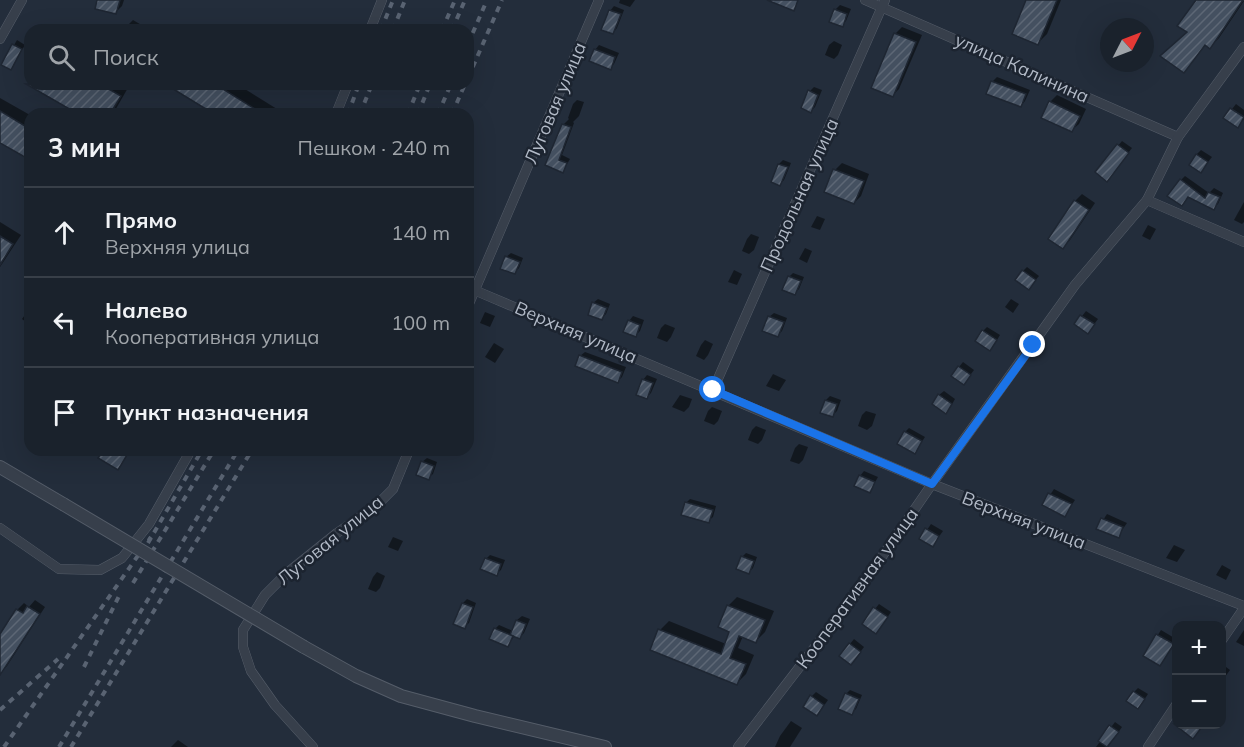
<!DOCTYPE html>
<html lang="ru">
<meta charset="utf-8">
<style>
:root{--surface:#1a222c;--page:#272f38;--text:#f1f3f6;--muted:#9fa4a9;--line:#383f48}
body{margin:0;font-family:Mulish,sans-serif;background:var(--page);color:var(--text)}
.controls{position:absolute;right:18px;bottom:18px;display:grid;overflow:hidden;border-radius:12px;box-shadow:0 6px 24px #0002}
.controls button{width:54px;height:54px;display:grid;place-items:center;padding:0;border:0;border-bottom:2px solid var(--line);background:var(--surface);color:var(--text);font:30px sans-serif}
.compass{position:absolute;left:1100px;top:18px;width:54px;height:54px;border-radius:50%;background:var(--surface);box-shadow:0 6px 24px #0002;rotate:48deg}
.stop{position:absolute;width:18px;height:18px;margin:-14px;border:4px solid #1a73e8;border-radius:50%;background:#fff}
.stop.end{background:#1a73e8;border-color:#fff;box-shadow:0 2px 6px #0008}
.list{margin:0;padding:0;list-style:none}
h2{display:flex;justify-content:space-between;align-items:center;height:78px;margin:0;padding:0 24px;font-size:26px}
h2 small{font-size:20px;font-weight:400;color:var(--muted)}
.list li{display:grid;grid-template-columns:39px 1fr auto;gap:18px;align-items:center;box-sizing:border-box;height:90px;padding:0 24px;border-top:2px solid var(--line)}
.list b{display:block;font-size:22px;white-space:nowrap}
.list p{margin:0;font-size:20px;white-space:nowrap;color:var(--muted)}
.list em{font-size:20px;font-style:normal;color:var(--muted)}
.icon{flex:none;width:33px;height:33px;fill:none;stroke:currentColor;stroke-width:2;stroke-linecap:round;stroke-linejoin:round}
.map{position:relative;flex:none;width:1244px;height:747px;overflow:hidden}
.search{position:absolute;background:var(--surface);box-shadow:0 6px 24px #0002;left:24px;top:24px;width:450px;height:66px;display:flex;align-items:center;gap:15px;box-sizing:border-box;padding:0 21px;border-radius:18px;color:var(--muted);font-size:22px}
.panel{position:absolute;background:var(--surface);box-shadow:0 6px 24px #0002;left:24px;top:108px;width:450px;height:348px;border-radius:18px}
.map>svg:first-child{display:block}
.shadow{fill:#0007}
.building{fill:url(#building-hatch);stroke:#1e2632;stroke-width:1.5}
.lines{fill:none;stroke-linecap:round;stroke-linejoin:round}
.minor-casing{stroke:#555d69;stroke-width:10}
.tertiary-casing{stroke:#555d69;stroke-width:14}
.minor{stroke:#373f4b;stroke-width:9}
.tertiary{stroke:#373f4b;stroke-width:12}
.rail{stroke:#596372;stroke-width:4;stroke-dasharray:6 6;stroke-linecap:butt}
.tertiary-bridge-casing{stroke:#555d69;stroke-width:14;stroke-linecap:butt}
.tertiary-bridge{stroke:#373f4b;stroke-width:12}
.route{stroke:#1a73e8;stroke-width:8}
.labels{text-anchor:middle;dominant-baseline:central;stroke-width:5;stroke-linejoin:round;paint-order:stroke}
.street-label{font-size:18px;fill:#b2bac7;stroke:#1c2430}
</style>
<div class="map">
<svg width="1244" height="747" viewBox="0 0 1244 747">
<defs>
<pattern id="building-hatch" width="6" height="6" patternUnits="userSpaceOnUse" patternTransform="scale(1.5)"><rect width="6" height="6" fill="#445060"/><path d="M-1 1l2-2M0 6l6-6M5 7l2-2" fill="none" stroke="#5d6775"/></pattern>
</defs>
<rect width="100%" height="100%" fill="#232d3b"/>
<g class="shadow">
<polygon points="99,0 124,0 122,6 116,12"/>
<polygon points="620,0 635,0 630,7 619,3"/>
<polygon points="1027,0 1061,0 1047,34 1038,43"/>
<polygon points="1198,0 1244,1 1219,38 1210,47 1206,44 1183,71 1189,32"/>
<polygon points="840,5 851,9 846,21 842,25 831,21 836,9"/>
<polygon points="614,6 624,10 617,28 613,33 610,11"/>
<polygon points="133,20 150,30 123,30"/>
<polygon points="902,27 922,35 899,89 893,95 873,87 896,33"/>
<polygon points="17,40 25,45 11,68 3,64"/>
<polygon points="834,41 842,45 838,55 834,59 825,55 829,45"/>
<polygon points="599,45 619,53 614,64 610,68 595,50"/>
<polygon points="997,77 1030,90 1025,101 1021,106 992,82"/>
<polygon points="30,84 125,84 129,86 113,114 81,114"/>
<polygon points="168,84 237,84 285,114 217,114"/>
<polygon points="814,87 822,90 815,107 811,111 810,91"/>
<polygon points="1057,95 1086,109 1079,124 1072,130 1050,102"/>
<polygon points="0,98 30,115 30,159 1,142 0,144"/>
<polygon points="577,100 584,102 579,116 573,122 574,123 562,155 570,159 563,171 547,164 563,125 569,119 568,118 573,104"/>
<polygon points="1236,104 1244,110 1244,119 1238,126 1225,118"/>
<polygon points="1122,141 1132,148 1111,175 1097,172"/>
<polygon points="1201,150 1212,157 1201,171 1197,154"/>
<polygon points="783,160 791,163 784,180 780,184 779,164"/>
<polygon points="842,163 869,174 861,196 854,203 826,191 835,170"/>
<polygon points="1185,176 1209,193 1214,188 1223,193 1218,204 1213,208 1181,180"/>
<polygon points="1082,194 1095,203 1070,240 1063,247 1075,201"/>
<polygon points="1244,202 1244,222 1242,224 1234,220"/>
<polygon points="817,216 825,219 820,230 811,227"/>
<polygon points="0,222 21,235 0,267"/>
<polygon points="1148,225 1156,229 1150,240 1142,236"/>
<polygon points="751,234 759,237 754,250 749,254 742,251 747,239"/>
<polygon points="805,248 812,251 807,263 799,259"/>
<polygon points="511,253 523,258 519,268 514,273 506,257"/>
<polygon points="1027,267 1039,276 1029,288 1023,271"/>
<polygon points="734,270 742,274 737,285 728,282"/>
<polygon points="793,273 804,277 799,289 795,293 789,277"/>
<polygon points="598,299 610,304 606,314 602,318 593,303"/>
<polygon points="1011,299 1019,304 1013,313 1005,307"/>
<polygon points="30,308 30,325 22,319"/>
<polygon points="1086,311 1098,319 1092,327 1076,324"/>
<polygon points="485,312 495,316 490,327 480,323"/>
<polygon points="774,313 787,318 782,331 778,335 769,317"/>
<polygon points="633,316 644,320 640,331 635,336 629,321"/>
<polygon points="665,324 675,328 671,337 667,342 657,338 661,328"/>
<polygon points="987,327 1000,335 994,345 983,331"/>
<polygon points="705,340 713,344 708,355 704,360 696,356 701,345"/>
<polygon points="494,343 504,349 495,363 485,357"/>
<polygon points="585,352 626,367 622,377 618,381 580,356"/>
<polygon points="963,362 974,370 968,378 959,367"/>
<polygon points="773,374 786,380 779,391 766,386"/>
<polygon points="647,375 657,379 651,393 647,397 643,380"/>
<polygon points="944,391 955,399 950,408 939,395"/>
<polygon points="680,395 692,399 689,407 684,412 672,407"/>
<polygon points="830,396 841,400 837,411 833,415 826,400"/>
<polygon points="712,407 722,411 718,421 714,425 704,421 708,411"/>
<polygon points="866,411 876,414 872,426 867,430 858,426 862,415"/>
<polygon points="756,426 766,430 762,440 758,444 748,440 752,430"/>
<polygon points="909,428 925,437 915,452 905,432"/>
<polygon points="799,444 808,447 803,460 799,464 790,461 795,448"/>
<polygon points="104,450 131,450 118,468"/>
<polygon points="427,458 437,462 433,474 428,478 422,462"/>
<polygon points="864,471 878,477 870,491 860,476"/>
<polygon points="1054,489 1075,500 1065,515 1044,504"/>
<polygon points="690,499 716,506 713,517 708,521 686,503"/>
<polygon points="1107,514 1127,523 1118,536 1098,528"/>
<polygon points="931,524 943,531 933,545 921,539"/>
<polygon points="393,537 403,541 398,551 388,547"/>
<polygon points="1174,545 1185,550 1177,562 1166,558"/>
<polygon points="746,553 757,557 753,568 749,572 742,557"/>
<polygon points="490,555 505,560 501,570 496,574 486,559"/>
<polygon points="1222,565 1231,570 1226,580 1216,575"/>
<polygon points="377,572 385,576 380,588 376,592 368,589 373,577"/>
<polygon points="737,597 774,611 765,632 756,641 743,636 738,648 754,655 746,674 737,683 660,630 669,621 726,644 731,631 728,606"/>
<polygon points="467,599 476,603 469,623 464,627 463,603"/>
<polygon points="35,600 45,607 7,666 1,672 0,637 17,610 24,603 29,607"/>
<polygon points="879,604 891,612 880,628 864,623"/>
<polygon points="522,616 530,619 524,633 520,637 515,635 508,645 495,629 499,625 513,631 517,620"/>
<polygon points="1161,630 1176,639 1160,664 1145,655"/>
<polygon points="1244,630 1244,646 1236,642"/>
<polygon points="854,639 864,647 855,659 841,655"/>
<polygon points="1222,664 1230,670 1222,681"/>
<polygon points="1138,688 1148,694 1142,703 1134,692"/>
<polygon points="850,690 862,695 856,709 851,713 846,694"/>
<polygon points="816,692 828,700 821,710 812,696"/>
<polygon points="791,721 802,728 790,747 775,747 780,736"/>
<polygon points="1115,722 1122,727 1108,747 1096,747"/>
<polygon points="178,740 188,747 171,747"/>
</g>
<g class="building">
<polygon points="97,0 120,0 116,14 95,9"/>
<polygon points="767,0 798,0 794,11"/>
<polygon points="1026,0 1057,0 1038,45 1012,34"/>
<polygon points="1196,0 1243,0 1210,49 1205,45 1184,73 1160,56 1187,32 1177,26"/>
<polygon points="834,9 847,14 843,27 829,22"/>
<polygon points="609,10 621,14 613,34 601,30"/>
<polygon points="894,33 916,42 893,97 871,88"/>
<polygon points="12,44 22,49 11,70 1,65"/>
<polygon points="594,49 615,57 611,70 589,61"/>
<polygon points="991,81 1026,94 1021,107 986,94"/>
<polygon points="26,84 100,84 121,96 110,114 78,114"/>
<polygon points="165,84 215,84 263,114 214,114"/>
<polygon points="808,90 818,95 811,113 801,108"/>
<polygon points="1049,101 1080,116 1072,132 1041,118"/>
<polygon points="1230,108 1244,117 1238,128 1223,118"/>
<polygon points="0,111 30,129 30,160 0,143"/>
<polygon points="562,124 571,127 559,160 567,163 563,173 545,165"/>
<polygon points="1117,144 1129,153 1107,182 1095,172"/>
<polygon points="1196,154 1208,162 1201,173 1189,165"/>
<polygon points="778,164 788,167 780,186 771,182"/>
<polygon points="833,169 864,181 854,204 824,192"/>
<polygon points="1180,179 1205,198 1208,192 1220,197 1214,210 1188,197 1182,206 1167,196"/>
<polygon points="1074,200 1089,210 1063,249 1048,239"/>
<polygon points="0,236 13,244 0,265"/>
<polygon points="505,256 520,262 515,274 500,269"/>
<polygon points="1022,270 1036,280 1029,290 1015,280"/>
<polygon points="788,276 801,281 795,295 782,290"/>
<polygon points="592,302 607,308 602,320 588,315"/>
<polygon points="1080,315 1095,324 1088,334 1074,324"/>
<polygon points="768,316 784,322 778,337 762,331"/>
<polygon points="628,320 640,325 636,337 623,332"/>
<polygon points="982,330 997,340 990,351 975,341"/>
<polygon points="579,355 622,372 618,383 575,366"/>
<polygon points="958,366 971,375 964,385 951,376"/>
<polygon points="642,379 653,383 647,399 636,395"/>
<polygon points="938,394 952,404 946,414 932,404"/>
<polygon points="825,400 837,404 833,417 820,413"/>
<polygon points="904,431 922,441 915,454 897,444"/>
<polygon points="103,450 130,450 118,470 98,458"/>
<polygon points="421,461 434,466 429,480 416,475"/>
<polygon points="859,475 875,482 870,493 854,486"/>
<polygon points="1048,493 1072,504 1065,517 1042,505"/>
<polygon points="685,502 713,510 709,523 681,515"/>
<polygon points="1101,518 1123,527 1119,538 1096,529"/>
<polygon points="925,528 939,536 933,547 919,539"/>
<polygon points="741,556 754,561 749,574 736,569"/>
<polygon points="485,558 501,564 497,576 480,569"/>
<polygon points="462,603 473,607 465,629 453,624"/>
<polygon points="727,605 765,620 756,643 739,636 730,658 746,664 737,685 650,650 658,629 721,654 729,632 718,627"/>
<polygon points="27,606 40,614 0,675 0,634 16,609 23,613"/>
<polygon points="873,607 888,617 876,634 862,624"/>
<polygon points="516,620 526,624 520,639 510,635"/>
<polygon points="494,628 513,636 508,647 489,639"/>
<polygon points="1156,634 1174,644 1160,666 1143,656"/>
<polygon points="849,643 861,652 851,665 839,656"/>
<polygon points="1133,691 1145,699 1138,709 1126,701"/>
<polygon points="845,693 859,699 852,715 838,709"/>
<polygon points="810,695 824,705 817,716 803,707"/>
<polygon points="1174,724 1204,724 1193,739"/>
<polygon points="1109,725 1119,732 1107,747 1098,741"/>
</g>
<g class="lines">
<defs>
<g id="minor">
<polyline points="865,0 1178,137"/>
<polyline points="370,30 382,0"/>
<polyline points="0,39 22,0"/>
<polyline points="336,114 348,84"/>
<polyline points="1147,200 1244,242"/>
<polyline points="474,290 932,484 1244,606"/>
<polyline points="468,306 599,0"/>
<polyline points="713,390 885,0"/>
<polyline points="0,528 59,569 100,570 122,558 149,524 191,450"/>
<polyline points="1222,640 1244,608"/>
<polyline points="313,747 275,705 251,671 243,647 243,630 265,595 287,573 337,533 376,506 393,489 409,450"/>
<polyline points="738,747 861,587 932,484 1075,285 1147,200 1178,137 1244,47"/>
<polyline points="1148,747 1176,705"/>
</g>
<g id="tertiary">
<polyline points="0,467 63,504"/>
<polyline points="304,647 356,676 401,696 475,716 605,747"/>
</g>
</defs>
<use href="#minor" class="minor-casing"/>
<use href="#tertiary" class="tertiary-casing"/>
<use href="#minor" class="minor"/>
<use href="#tertiary" class="tertiary"/>
<g class="rail">
<polyline points="381,30 393,0"/>
<polyline points="393,30 405,0"/>
<polyline points="442,30 455,0"/>
<polyline points="452,30 465,0"/>
<polyline points="468,44 487,0"/>
<polyline points="468,78 502,0"/>
<polyline points="348,114 359,84"/>
<polyline points="360,114 372,84"/>
<polyline points="408,114 420,84"/>
<polyline points="418,114 430,84"/>
<polyline points="438,114 451,84"/>
<polyline points="452,114 465,84"/>
<polyline points="148,543 202,450"/>
<polyline points="133,583 214,450"/>
<polyline points="84,667 119,596"/>
<polyline points="0,710 58,659"/>
<polyline points="4,747 151,537"/>
<polyline points="59,747 238,450"/>
<polyline points="71,747 252,450"/>
</g>
<defs>
<polyline id="tertiary-bridge" points="63,504 304,647"/>
</defs>
<use href="#tertiary-bridge" class="tertiary-bridge-casing"/>
<use href="#tertiary-bridge" class="tertiary-bridge"/>
</g>
<g class="lines">
<polyline class="route" points="713,390 932,484 1033,345"/>
</g>
<g class="labels">
<g class="street-label">
<text transform="translate(1022 68) rotate(24)">улица Калинина</text>
<text transform="translate(555 103) rotate(-67)">Луговая улица</text>
<text transform="translate(799 195) rotate(-66)">Продольная улица</text>
<text transform="translate(576 332) rotate(23)">Верхняя улица</text>
<text transform="translate(1024 520) rotate(21)">Верхняя улица</text>
<text transform="translate(330 540) rotate(-39)">Луговая улица</text>
<text transform="translate(857 588) rotate(-54)">Кооперативная улица</text>
</g>
</g>
</svg>
<div class="controls">
<button>+</button>
<button>−</button>
</div>
<svg class="compass" viewBox="-18 -18 36 36"><path d="M0-13l5 13h-10z" fill="#e53935"/><path d="M0 13l5-13h-10z" fill="#9fa4a9"/></svg>
<div class="stop" style="left:713px;top:390px"></div>
<div class="stop end" style="left:1033px;top:345px"></div>
<div class="search"><svg class="icon" aria-label="search" viewBox="0 0 24 24"><circle cx="10" cy="10" r="6"/><path d="M15 15l6 6"/></svg>Поиск</div>
<section class="panel">
<h2>3 мин<small>Пешком · 240 m</small></h2>
<ul class="list">
<li><svg class="icon" aria-label="ahead" viewBox="0 0 24 24"><path d="M12 20V5M6 11l6-6 6 6"/></svg><div><b>Прямо</b><p>Верхняя улица</p></div><em>140 m</em></li>
<li><svg class="icon" aria-label="left" viewBox="0 0 24 24"><path d="M17 20v-9H6M10 6l-5 5 5 5"/></svg><div><b>Налево</b><p>Кооперативная улица</p></div><em>100 m</em></li>
<li><svg class="icon" aria-label="arrive" viewBox="0 0 24 24"><path d="M6 21V4h12l-3 4 3 4H6"/></svg><div><b>Пункт назначения</b></div></li>
</ul>
</section>
</div>
